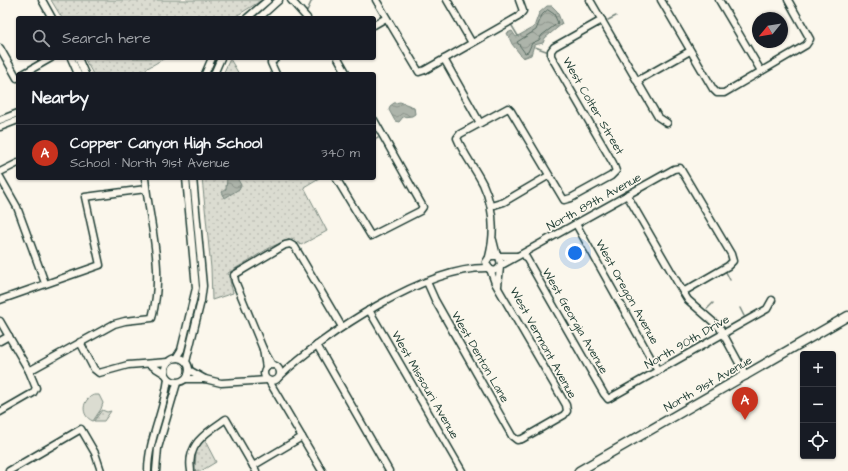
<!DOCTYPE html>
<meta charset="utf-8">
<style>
:root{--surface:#171b24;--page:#20242c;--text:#f1f3f6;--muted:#9ea1a6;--line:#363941;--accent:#c8321e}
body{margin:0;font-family:"Architects Daughter",sans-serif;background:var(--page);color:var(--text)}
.controls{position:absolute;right:12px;bottom:12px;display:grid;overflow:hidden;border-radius:4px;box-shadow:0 1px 3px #0004}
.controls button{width:36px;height:36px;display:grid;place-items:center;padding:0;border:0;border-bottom:1px solid var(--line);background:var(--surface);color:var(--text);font:20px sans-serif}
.compass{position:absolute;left:752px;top:12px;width:36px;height:36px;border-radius:50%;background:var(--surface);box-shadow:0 1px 3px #0004;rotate:240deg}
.you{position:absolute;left:575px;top:253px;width:14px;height:14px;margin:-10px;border:3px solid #fff;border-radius:50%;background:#1a73e8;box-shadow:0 0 0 6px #1a73e833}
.badge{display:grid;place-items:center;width:26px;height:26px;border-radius:50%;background:var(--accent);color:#fff;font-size:13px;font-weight:700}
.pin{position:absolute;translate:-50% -33px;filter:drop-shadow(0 1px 2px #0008)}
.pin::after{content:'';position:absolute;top:21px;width:14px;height:12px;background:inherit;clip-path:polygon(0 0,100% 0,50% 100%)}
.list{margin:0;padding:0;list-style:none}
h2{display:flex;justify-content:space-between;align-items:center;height:52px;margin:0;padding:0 16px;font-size:17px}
h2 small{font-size:13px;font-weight:400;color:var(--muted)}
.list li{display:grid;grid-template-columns:26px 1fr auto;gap:12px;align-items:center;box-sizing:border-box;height:56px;padding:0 16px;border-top:1px solid var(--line)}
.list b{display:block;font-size:15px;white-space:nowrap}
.list p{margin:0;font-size:13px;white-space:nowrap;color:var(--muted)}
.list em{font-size:13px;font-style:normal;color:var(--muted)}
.icon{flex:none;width:22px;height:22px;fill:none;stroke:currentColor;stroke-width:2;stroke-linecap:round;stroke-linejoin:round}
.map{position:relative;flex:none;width:848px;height:471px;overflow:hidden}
.search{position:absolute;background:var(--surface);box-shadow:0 1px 3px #0004;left:16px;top:16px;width:360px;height:44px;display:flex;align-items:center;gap:10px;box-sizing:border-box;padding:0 14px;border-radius:4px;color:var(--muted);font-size:15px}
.panel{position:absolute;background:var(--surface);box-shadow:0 1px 3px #0004;left:16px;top:72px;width:360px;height:108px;border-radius:4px}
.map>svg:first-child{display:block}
.grass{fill:#dbdcd1;stroke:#7d8c82}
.park{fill:url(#park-dots);stroke:#7d8c82}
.water{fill:url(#water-waves);stroke:#74847b}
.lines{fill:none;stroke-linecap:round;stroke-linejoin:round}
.shore{stroke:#586d63;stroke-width:1}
.stream{stroke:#74847b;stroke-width:1.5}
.minor-casing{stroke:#1f3d34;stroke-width:9}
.major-casing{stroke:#1f3d34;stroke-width:11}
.minor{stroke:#fbf7ec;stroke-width:6}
.major{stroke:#fbf7ec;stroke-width:8}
.labels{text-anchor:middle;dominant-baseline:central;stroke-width:3.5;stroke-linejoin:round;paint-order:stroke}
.street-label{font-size:12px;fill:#1f3d34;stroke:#fbf7ec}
</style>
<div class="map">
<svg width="848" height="471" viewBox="0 0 848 471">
<defs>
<pattern id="park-dots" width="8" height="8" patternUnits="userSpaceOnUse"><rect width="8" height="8" fill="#dbdcd1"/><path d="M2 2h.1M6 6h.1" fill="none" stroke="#bcbeb4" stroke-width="1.8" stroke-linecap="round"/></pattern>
<pattern id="water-waves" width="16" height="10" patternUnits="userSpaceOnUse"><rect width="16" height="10" fill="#adb4aa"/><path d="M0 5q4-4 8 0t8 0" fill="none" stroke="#8c948b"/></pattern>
</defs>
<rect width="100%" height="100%" fill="#fbf7ec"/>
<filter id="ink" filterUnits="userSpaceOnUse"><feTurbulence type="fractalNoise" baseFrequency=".025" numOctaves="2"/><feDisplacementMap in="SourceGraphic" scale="8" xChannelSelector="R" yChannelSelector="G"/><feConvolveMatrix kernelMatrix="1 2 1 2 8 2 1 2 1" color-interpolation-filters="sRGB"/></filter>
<g filter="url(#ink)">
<path class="grass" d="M 94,395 L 99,395 L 103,403 L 101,409 L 93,421 C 80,416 82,399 94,395 Z"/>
<g class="park">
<polygon points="51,0 262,0 233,18 62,18"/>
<polygon points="84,58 165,58 137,74 93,74"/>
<polygon points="230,59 239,74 223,74"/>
<polygon points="202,178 319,178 304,187 327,231 301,245 292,238 271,247 228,273 233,293 212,300 211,268"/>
<polygon points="102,410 107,412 111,411 104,421 94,421"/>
<polygon points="204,439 216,462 201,471 195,471 196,452"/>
</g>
<g class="water">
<polygon points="547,6 552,6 557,11 562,24 545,38 543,43 534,45 531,55 523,58 512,44 507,33 512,31 516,37 534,27 539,13"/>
<polygon points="400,102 414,107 415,114 412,116 403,117 399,122 395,121 389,110 390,106 394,103"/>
<polygon points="227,178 237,178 241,185 239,189 225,198 222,192 226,189"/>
</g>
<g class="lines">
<polygon class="shore" points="548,10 554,14 558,23 542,35 539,40 532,43 528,52 525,53 517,42 536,30 542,15"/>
<g class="stream">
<polyline points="307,11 312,0"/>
<polyline points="608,20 616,16"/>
<polyline points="512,26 518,36"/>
<polyline points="535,47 546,51"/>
<polyline points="374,140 378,138"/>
<polyline points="726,272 730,280"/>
<polyline points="740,308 744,316"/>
<polyline points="707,309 713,303"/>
</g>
<defs>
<g id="minor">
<polyline points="42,0 52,18"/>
<polyline points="291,0 307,18"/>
<polyline points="376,0 419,72 425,70 518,17 523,11 519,0"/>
<polyline points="447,0 472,43"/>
<polyline points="590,0 658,117 667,123"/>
<polyline points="661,0 713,89 717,93 724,93 806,45 810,39 788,0"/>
<polyline points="719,0 761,71"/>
<polyline points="247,18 268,0"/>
<polyline points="259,18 279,0"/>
<polyline points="374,25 386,18"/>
<polyline points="0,48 17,78 18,77"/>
<polyline points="71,58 78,74"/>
<polyline points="78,58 85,74"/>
<polyline points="276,58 271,63 276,74"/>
<polyline points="338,58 347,74"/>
<polyline points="444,59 480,123"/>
<polyline points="23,74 51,58"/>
<polyline points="205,74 212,58"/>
<polyline points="214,74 221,58"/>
<polyline points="637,81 690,51"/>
<polyline points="0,120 18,113"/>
<polyline points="0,127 18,120"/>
<polyline points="0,172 18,163"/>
<polyline points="0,177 17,207 45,283"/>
<polyline points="336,178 371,236 420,211 423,207 374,120"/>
<polyline points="627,195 683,292 688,300 720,328 746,376"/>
<polyline points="491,206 504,202 548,176"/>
<polyline points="576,224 658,371"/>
<polyline points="493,240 497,256"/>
<polyline points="524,254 604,394 608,399 767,309 772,300"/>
<path d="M 489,257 C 495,233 494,208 483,184 C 475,168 464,155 457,138 L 460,134 L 508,108 L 511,111 L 564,200 L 571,198 L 611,176 L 616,171 L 613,163 L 551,56 L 551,51 L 554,47 L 602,20"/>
<path d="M 499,257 L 501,264 C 499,270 495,272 489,269 L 486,262 L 490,256 L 517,256"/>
<polyline points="500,266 674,169 680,168 731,254 733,261 728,266 683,292"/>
<polyline points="427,282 435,300 512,436 517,440 522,439 564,415 567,411 566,405 495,283 490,269"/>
<polyline points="498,286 500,267"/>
<polyline points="0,300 100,265 85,197 146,189"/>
<polyline points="369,310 462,471"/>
<polyline points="0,321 29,371 36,388 33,393 0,412"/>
<polyline points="0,341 9,336"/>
<polyline points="80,342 94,369 99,373 128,365 168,362"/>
<polyline points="317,345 389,471"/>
<polyline points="263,349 266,368"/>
<circle cx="177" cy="370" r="12"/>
<polyline points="176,358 181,350 196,288 186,178"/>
<polyline points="186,362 201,301 203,286 193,178"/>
<polyline points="149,364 165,374"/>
<circle cx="272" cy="373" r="8"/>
<polyline points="272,365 263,349 235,281 234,275 285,245 290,244 295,247 342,327"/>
<polyline points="189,370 205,379"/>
<path d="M 29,371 L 114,324 L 125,321 L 152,318 C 165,268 150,228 145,178"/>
<path d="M 280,376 C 324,334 426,266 489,268"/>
<polyline points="186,379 205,379 221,383 267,380"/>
<polyline points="269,381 322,471"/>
<polyline points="253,466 302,437"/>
<polyline points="9,471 81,429 95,453 101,471"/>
<path d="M 148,471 C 148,439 165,410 168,378"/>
<polyline points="156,471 158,448 177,383"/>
<path d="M 191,471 C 186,444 207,432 226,419 L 256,471"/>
</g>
<polyline id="major" points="579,471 848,316"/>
</defs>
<use href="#minor" class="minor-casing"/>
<use href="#major" class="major-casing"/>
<use href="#minor" class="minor"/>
<use href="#major" class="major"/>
</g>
</g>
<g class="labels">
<g class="street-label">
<text transform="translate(593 106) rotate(60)">West Colter Street</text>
<text transform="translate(594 202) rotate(-29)">North 89th Avenue</text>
<text transform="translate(627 292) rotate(61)">West Oregon Avenue</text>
<text transform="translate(575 321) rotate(60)">West Georgia Avenue</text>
<text transform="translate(687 342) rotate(-30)">North 90th Drive</text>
<text transform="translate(543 343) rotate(61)">West Vermont Avenue</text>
<text transform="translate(480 357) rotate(60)">West Denton Lane</text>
<text transform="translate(708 384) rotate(-30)">North 91st Avenue</text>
<text transform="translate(425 385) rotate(60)">West Missouri Avenue</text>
</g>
</g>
</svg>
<div class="controls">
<button>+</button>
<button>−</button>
<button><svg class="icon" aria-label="locate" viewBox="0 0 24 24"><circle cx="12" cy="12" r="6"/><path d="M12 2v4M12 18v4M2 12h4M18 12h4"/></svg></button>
</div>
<svg class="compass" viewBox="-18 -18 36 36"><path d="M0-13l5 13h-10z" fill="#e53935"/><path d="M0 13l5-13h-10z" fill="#9ea1a6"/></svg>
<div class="you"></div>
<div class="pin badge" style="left:745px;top:420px">A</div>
<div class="search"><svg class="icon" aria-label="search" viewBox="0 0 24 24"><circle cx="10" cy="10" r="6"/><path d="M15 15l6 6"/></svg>Search here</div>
<section class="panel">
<h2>Nearby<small></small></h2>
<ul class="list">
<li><span class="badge">A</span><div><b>Copper Canyon High School</b><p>School · North 91st Avenue</p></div><em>340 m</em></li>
</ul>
</section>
</div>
